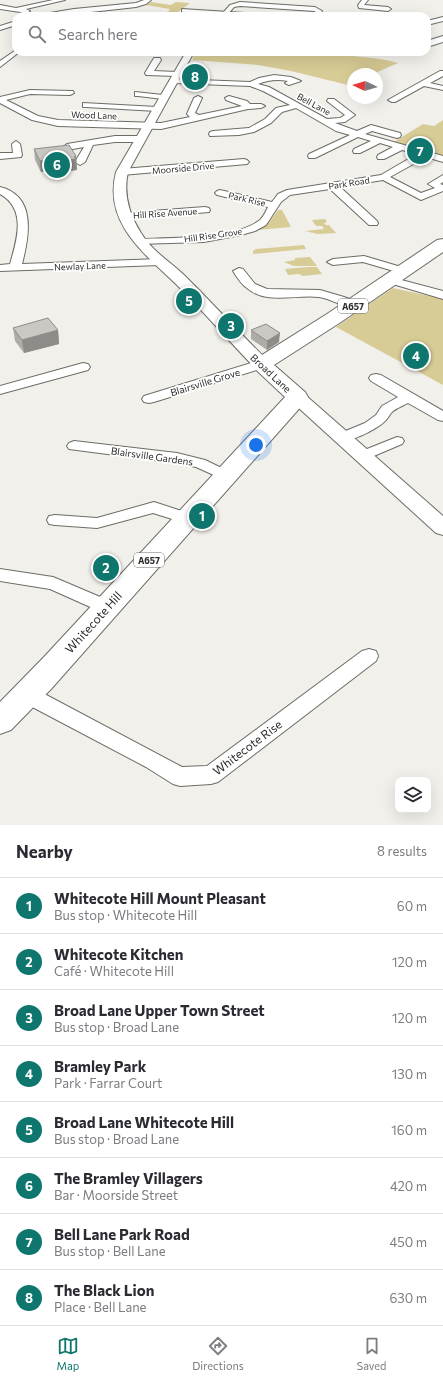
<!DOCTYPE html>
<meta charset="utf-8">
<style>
:root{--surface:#fff;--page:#f2f2f3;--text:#2b2b33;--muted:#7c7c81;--line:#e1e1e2;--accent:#0f766e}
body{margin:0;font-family:Commissioner,sans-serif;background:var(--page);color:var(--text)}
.controls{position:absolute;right:12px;bottom:12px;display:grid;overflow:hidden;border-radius:8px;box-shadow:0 4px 16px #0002}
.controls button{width:36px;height:36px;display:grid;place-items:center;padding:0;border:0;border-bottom:1px solid var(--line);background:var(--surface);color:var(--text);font:20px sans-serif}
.compass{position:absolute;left:347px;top:68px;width:36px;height:36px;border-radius:50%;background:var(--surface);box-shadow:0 4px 16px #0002;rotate:274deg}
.you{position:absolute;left:256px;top:445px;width:14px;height:14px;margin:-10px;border:3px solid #fff;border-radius:50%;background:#1a73e8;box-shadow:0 0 0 6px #1a73e833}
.badge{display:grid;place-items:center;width:26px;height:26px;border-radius:50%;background:var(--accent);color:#fff;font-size:13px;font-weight:700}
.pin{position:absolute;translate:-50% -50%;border:2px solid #fff;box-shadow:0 1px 4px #0006}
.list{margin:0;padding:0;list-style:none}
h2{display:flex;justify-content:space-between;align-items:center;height:52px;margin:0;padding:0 16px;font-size:17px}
h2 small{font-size:13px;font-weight:400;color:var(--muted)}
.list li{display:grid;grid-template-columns:26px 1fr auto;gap:12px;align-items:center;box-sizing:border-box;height:56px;padding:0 16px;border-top:1px solid var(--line)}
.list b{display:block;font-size:15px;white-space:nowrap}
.list p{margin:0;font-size:13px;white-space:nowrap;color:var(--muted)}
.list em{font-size:13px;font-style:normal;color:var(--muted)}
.icon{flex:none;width:22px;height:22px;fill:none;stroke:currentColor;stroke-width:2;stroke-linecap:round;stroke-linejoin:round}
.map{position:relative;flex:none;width:443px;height:825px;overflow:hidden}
.search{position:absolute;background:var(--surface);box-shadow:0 4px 16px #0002;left:12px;right:12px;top:12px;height:44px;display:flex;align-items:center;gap:10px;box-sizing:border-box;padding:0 14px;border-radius:12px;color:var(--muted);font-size:15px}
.sheet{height:500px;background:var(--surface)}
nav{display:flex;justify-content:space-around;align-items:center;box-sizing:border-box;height:56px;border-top:1px solid var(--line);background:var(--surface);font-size:11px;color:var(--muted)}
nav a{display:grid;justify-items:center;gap:2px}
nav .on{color:var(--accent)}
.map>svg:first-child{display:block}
.green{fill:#d8cc96}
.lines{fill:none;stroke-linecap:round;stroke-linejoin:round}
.minor-casing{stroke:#6d6c66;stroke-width:2}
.tertiary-casing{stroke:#6d6c66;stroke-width:2}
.primary-casing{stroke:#6d6c66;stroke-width:2}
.minor{fill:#fff;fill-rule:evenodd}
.tertiary{fill:#fff;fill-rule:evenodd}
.primary{fill:#fff;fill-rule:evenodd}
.wall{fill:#adaca7}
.shaded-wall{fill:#8d8c88}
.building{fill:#c9c8c2;stroke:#8d8c88}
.labels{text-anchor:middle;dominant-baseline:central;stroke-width:3.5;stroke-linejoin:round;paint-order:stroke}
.far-street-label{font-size:9px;fill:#2c2b29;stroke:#fff}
.shield{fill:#fff;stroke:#6b6b69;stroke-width:1}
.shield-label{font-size:9px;font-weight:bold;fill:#2c2b29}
.street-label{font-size:10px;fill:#2c2b29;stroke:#fff}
.near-street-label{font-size:12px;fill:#2c2b29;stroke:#fff}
</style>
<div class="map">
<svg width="443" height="825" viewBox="0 0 443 825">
<rect width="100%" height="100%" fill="#f1f0ea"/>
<g class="green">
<polygon points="151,2 171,5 176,2 190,3 178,12 168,12 170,9 146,5"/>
<path d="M 196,52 L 329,52 C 352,58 376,56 398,63 L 373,74 L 353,74 L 353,83 L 348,85 L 291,71 L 258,65 L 192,60 Z"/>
<polygon points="443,120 443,156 392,143 423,124 434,126"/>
<polygon points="278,210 282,210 291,227 257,230 270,221"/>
<polygon points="325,219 327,222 324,223 326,225 329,225 336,233 318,234 305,231 324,229 322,226 316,226 312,220"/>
<polygon points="304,245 306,249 253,254 253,251 256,249"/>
<polygon points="310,257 317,266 294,266 284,262 295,260 295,258"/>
<polygon points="308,267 317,267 322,274 303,276 299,274 288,275 285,269"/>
<polygon points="393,288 443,299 443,385 336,327"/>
</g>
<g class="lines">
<defs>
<g id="minor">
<polygon points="53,0 65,0 26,9 30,11 27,13 0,9 0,5 16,8"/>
<polygon points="144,0 151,0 146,4 136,7 55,16 41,16 44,14 74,9 136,3"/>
<polygon points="362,0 368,0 364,5 388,7 391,9 388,11 359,8 358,5"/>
<polygon points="240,2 315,7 322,11 319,16 313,16 316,12 314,11 240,6 234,7 227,15 223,15 222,14 230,5"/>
<polygon points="443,17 443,21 427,25 427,21"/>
<polygon points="16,21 16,25 0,30 0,26"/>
<polygon points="16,50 16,52 19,52 18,53 0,67 0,61"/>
<polygon points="154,58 160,58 161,60 154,71 177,72 181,74 177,76 146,75 145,73"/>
<polygon points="440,71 443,71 443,76 430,83 443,86 443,90 424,86 395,102 392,102 388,100"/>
<path d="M 274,75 L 291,77 L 301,81 L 289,85 L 285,83 L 288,81 C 277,79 268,80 258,84 L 269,87 L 327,119 L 340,118 L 345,115 L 327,101 L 328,99 L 334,99 L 355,115 L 345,122 L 335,123 L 357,131 L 371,125 L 400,133 L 401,135 L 400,137 L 397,138 L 372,131 L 365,134 L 443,156 L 443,162 L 426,157 L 390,177 L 421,193 L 435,188 L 428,184 L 443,175 L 443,182 L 440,184 L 443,185 L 443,191 L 421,200 L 383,180 L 340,187 L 377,221 L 378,223 L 377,225 L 369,225 L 330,189 L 290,195 L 281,202 L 266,225 L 255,231 L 241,235 L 204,242 L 137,244 L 136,242 L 137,240 L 141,239 C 170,238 237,239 260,220 C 264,216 266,211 268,207 L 217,195 L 215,193 L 217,191 L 220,190 L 272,202 L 278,194 L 287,190 L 381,175 L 417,154 L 402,150 L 384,159 L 378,159 L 377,157 L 378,155 L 393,147 L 380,143 L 360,153 L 354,153 L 353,151 L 354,149 L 371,141 L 358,137 L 315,158 L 309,158 L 308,156 L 309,154 L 350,135 L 336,131 L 296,108 L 282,112 L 271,123 L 254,132 L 239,135 L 210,136 L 209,134 L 210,132 L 213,131 L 249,128 L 265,119 L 276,108 L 290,105 L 263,91 L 250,86 L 173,83 L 169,81 L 173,79 L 250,82 L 259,78 Z"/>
<polygon points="30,90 73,91 74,93 70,95 30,94 6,100 38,116 58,120 161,123 190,117 187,114 194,98 198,96 202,98 195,113 199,115 242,106 226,100 225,98 229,96 247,101 250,104 261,104 265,106 261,108 248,109 161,129 58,126 32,120 0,103 0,97"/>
<polygon points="135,92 163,95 167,97 163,99 138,96 135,96"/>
<polygon points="83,103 157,107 161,109 157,111 86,107 83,107"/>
<polygon points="115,136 140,136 144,139 140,142 115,142 93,145 85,162 80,165 75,162 84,147 67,150 63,147 67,144"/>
<polygon points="16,141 20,144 22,155 21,157 0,159 0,153 13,153 12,144"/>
<polygon points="244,159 247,160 249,162 247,164 122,175 117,172 122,169"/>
<path d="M 0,187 C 37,196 29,237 22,264 L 160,259 L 166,262 L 160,265 L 0,271 L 0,265 L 10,264 C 17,240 27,209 0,194 Z"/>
<polygon points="205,207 209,208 210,210 209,212 125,219 120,216 125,213"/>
<polygon points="364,256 408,269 410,271 404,274 363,262 333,265 327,262 333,259"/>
<path d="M 239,268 L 243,269 L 255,284 L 267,289 L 320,290 L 344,297 L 358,302 L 360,305 L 358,308 L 354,309 C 342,306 331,299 319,297 C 296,294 266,305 247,288 C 241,284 237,277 233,271 Z"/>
<polygon points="390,277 443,291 443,299 386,282 384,280 386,278"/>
<polygon points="261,360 266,361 268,364 266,367 154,402 149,403 144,402 142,399 144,396"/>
<polygon points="83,363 88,364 90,367 88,370 0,394 0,386"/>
<path d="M 376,374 L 381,375 L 443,411 L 443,421 L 438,420 L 408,403 C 403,406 396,408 392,412 C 389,415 388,419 384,422 C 375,430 348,444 336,441 L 334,438 L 336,435 L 365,423 L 376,415 L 382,406 L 398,397 L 371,381 L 369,378 L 371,375 Z"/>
<polygon points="397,437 402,438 404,441 402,444 362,461 357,459 355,456 357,453"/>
<polygon points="74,441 177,453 205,460 232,473 235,476 232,479 227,481 196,467 177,463 69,449 67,446 69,443"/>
<polygon points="154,502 194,515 196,519 194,523 188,524 153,513 97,528 55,525 49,524 47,520 49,516 55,515 97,518"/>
<polygon points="0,569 53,577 112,602 115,607 112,612 106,614 50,589 0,581"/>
<polygon points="369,649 376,651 378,656 376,661 218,782 211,784 180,786 173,784 146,767 21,701 18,695 21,689 28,687 35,689 182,767 207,766 362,651"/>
</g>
<g id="tertiary">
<polygon points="182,9 259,14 263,16 224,16 185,13 182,13"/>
<polygon points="443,36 443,42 427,47 427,41"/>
<path d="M 186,52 L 194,52 L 128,172 C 123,194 129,214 141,233 C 151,250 169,261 184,275 C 212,303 239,332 267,360 L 269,364 L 267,368 L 261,369 L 255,368 C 231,343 208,317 184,292 C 151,258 102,227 116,172 Z"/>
<polygon points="297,392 303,393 443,516 443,535 436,533 291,401 288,397 291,393"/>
</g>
<polygon id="primary" points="443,239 443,252 341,322 274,365 305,392 308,397 305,402 52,688 11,730 0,734 0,702 44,657 285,397 254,368 251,364 254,360 327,314 437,240"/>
</defs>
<use href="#minor" class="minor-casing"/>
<use href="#tertiary" class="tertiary-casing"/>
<use href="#primary" class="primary-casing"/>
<use href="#minor" class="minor"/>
<use href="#tertiary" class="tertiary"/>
<use href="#primary" class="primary"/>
</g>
<g class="wall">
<polygon points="34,149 76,156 77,170 53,173 52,170 41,172 35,160"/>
<polygon points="13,328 58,330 59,344 24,353 15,341"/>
<polygon points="251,330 279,342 267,350 251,339"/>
</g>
<g class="shaded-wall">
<polygon points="76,156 77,170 53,173 52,162"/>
<polygon points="50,160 52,170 41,172 40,161"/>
<polygon points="58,330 59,344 24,353 22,340"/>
<polygon points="280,333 279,342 267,350 267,341"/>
</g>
<g class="building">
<polygon points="69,145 76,156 74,157 76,159 52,162 50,160 40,161 34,149"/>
<polygon points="48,318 58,330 22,340 13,328"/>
<polygon points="266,324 280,333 267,341 251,330"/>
</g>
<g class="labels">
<g class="far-street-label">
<text transform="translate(314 104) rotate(28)">Bell Lane</text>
<text transform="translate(94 115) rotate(2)">Wood Lane</text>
<text transform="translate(183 168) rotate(-5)">Moorside Drive</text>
<text transform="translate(349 183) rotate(-9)">Park Road</text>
<text transform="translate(247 199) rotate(13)">Park Rise</text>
<text transform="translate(165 213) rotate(-4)">Hill Rise Avenue</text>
<text transform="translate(213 235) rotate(-8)">Hill Rise Grove</text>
<text transform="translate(80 266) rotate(-2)">Newlay Lane</text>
</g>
<g class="shield">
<rect x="338" y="299" width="30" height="14" rx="3"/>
<rect x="134" y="553" width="30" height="14" rx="3"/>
</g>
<g class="shield-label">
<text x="353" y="306">A657</text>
<text x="149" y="560">A657</text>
</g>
<g class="street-label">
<text transform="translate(271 373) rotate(43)">Broad Lane</text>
<text transform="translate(205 382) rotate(-17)">Blairsville Grove</text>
<text transform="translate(152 456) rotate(8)">Blairsville Gardens</text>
</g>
<g class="near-street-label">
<text transform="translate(93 622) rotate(-48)">Whitecote Hill</text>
<text transform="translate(247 747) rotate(-37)">Whitecote Rise</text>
</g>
</g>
</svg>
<div class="controls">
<button><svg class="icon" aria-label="layers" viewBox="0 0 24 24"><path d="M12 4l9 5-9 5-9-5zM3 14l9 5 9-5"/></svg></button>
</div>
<svg class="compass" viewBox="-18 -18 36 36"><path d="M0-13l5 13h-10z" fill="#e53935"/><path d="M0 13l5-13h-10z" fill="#7c7c81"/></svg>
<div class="you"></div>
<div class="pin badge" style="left:202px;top:516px">1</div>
<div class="pin badge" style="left:106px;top:568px">2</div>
<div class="pin badge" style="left:231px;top:326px">3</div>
<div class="pin badge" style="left:416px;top:356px">4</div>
<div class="pin badge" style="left:189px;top:301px">5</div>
<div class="pin badge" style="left:57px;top:165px">6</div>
<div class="pin badge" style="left:420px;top:151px">7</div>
<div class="pin badge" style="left:195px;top:77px">8</div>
<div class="search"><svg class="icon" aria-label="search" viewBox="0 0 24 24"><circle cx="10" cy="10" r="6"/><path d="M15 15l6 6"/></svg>Search here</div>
</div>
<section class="sheet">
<h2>Nearby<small>8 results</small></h2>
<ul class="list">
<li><span class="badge">1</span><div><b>Whitecote Hill Mount Pleasant</b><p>Bus stop · Whitecote Hill</p></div><em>60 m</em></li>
<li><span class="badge">2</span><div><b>Whitecote Kitchen</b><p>Café · Whitecote Hill</p></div><em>120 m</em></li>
<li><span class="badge">3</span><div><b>Broad Lane Upper Town Street</b><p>Bus stop · Broad Lane</p></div><em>120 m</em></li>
<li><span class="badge">4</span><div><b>Bramley Park</b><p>Park · Farrar Court</p></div><em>130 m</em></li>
<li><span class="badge">5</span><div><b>Broad Lane Whitecote Hill</b><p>Bus stop · Broad Lane</p></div><em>160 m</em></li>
<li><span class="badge">6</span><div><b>The Bramley Villagers</b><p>Bar · Moorside Street</p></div><em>420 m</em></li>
<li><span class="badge">7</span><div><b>Bell Lane Park Road</b><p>Bus stop · Bell Lane</p></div><em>450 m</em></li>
<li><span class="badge">8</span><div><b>The Black Lion</b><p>Place · Bell Lane</p></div><em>630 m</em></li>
</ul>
</section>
<nav>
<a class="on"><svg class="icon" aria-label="map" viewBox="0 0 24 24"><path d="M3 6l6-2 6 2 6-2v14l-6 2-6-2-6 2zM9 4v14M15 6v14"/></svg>Map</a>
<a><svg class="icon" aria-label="directions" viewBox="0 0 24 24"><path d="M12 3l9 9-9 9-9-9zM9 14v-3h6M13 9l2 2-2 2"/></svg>Directions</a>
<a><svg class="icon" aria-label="saved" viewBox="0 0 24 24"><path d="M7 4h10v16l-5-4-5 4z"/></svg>Saved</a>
</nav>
